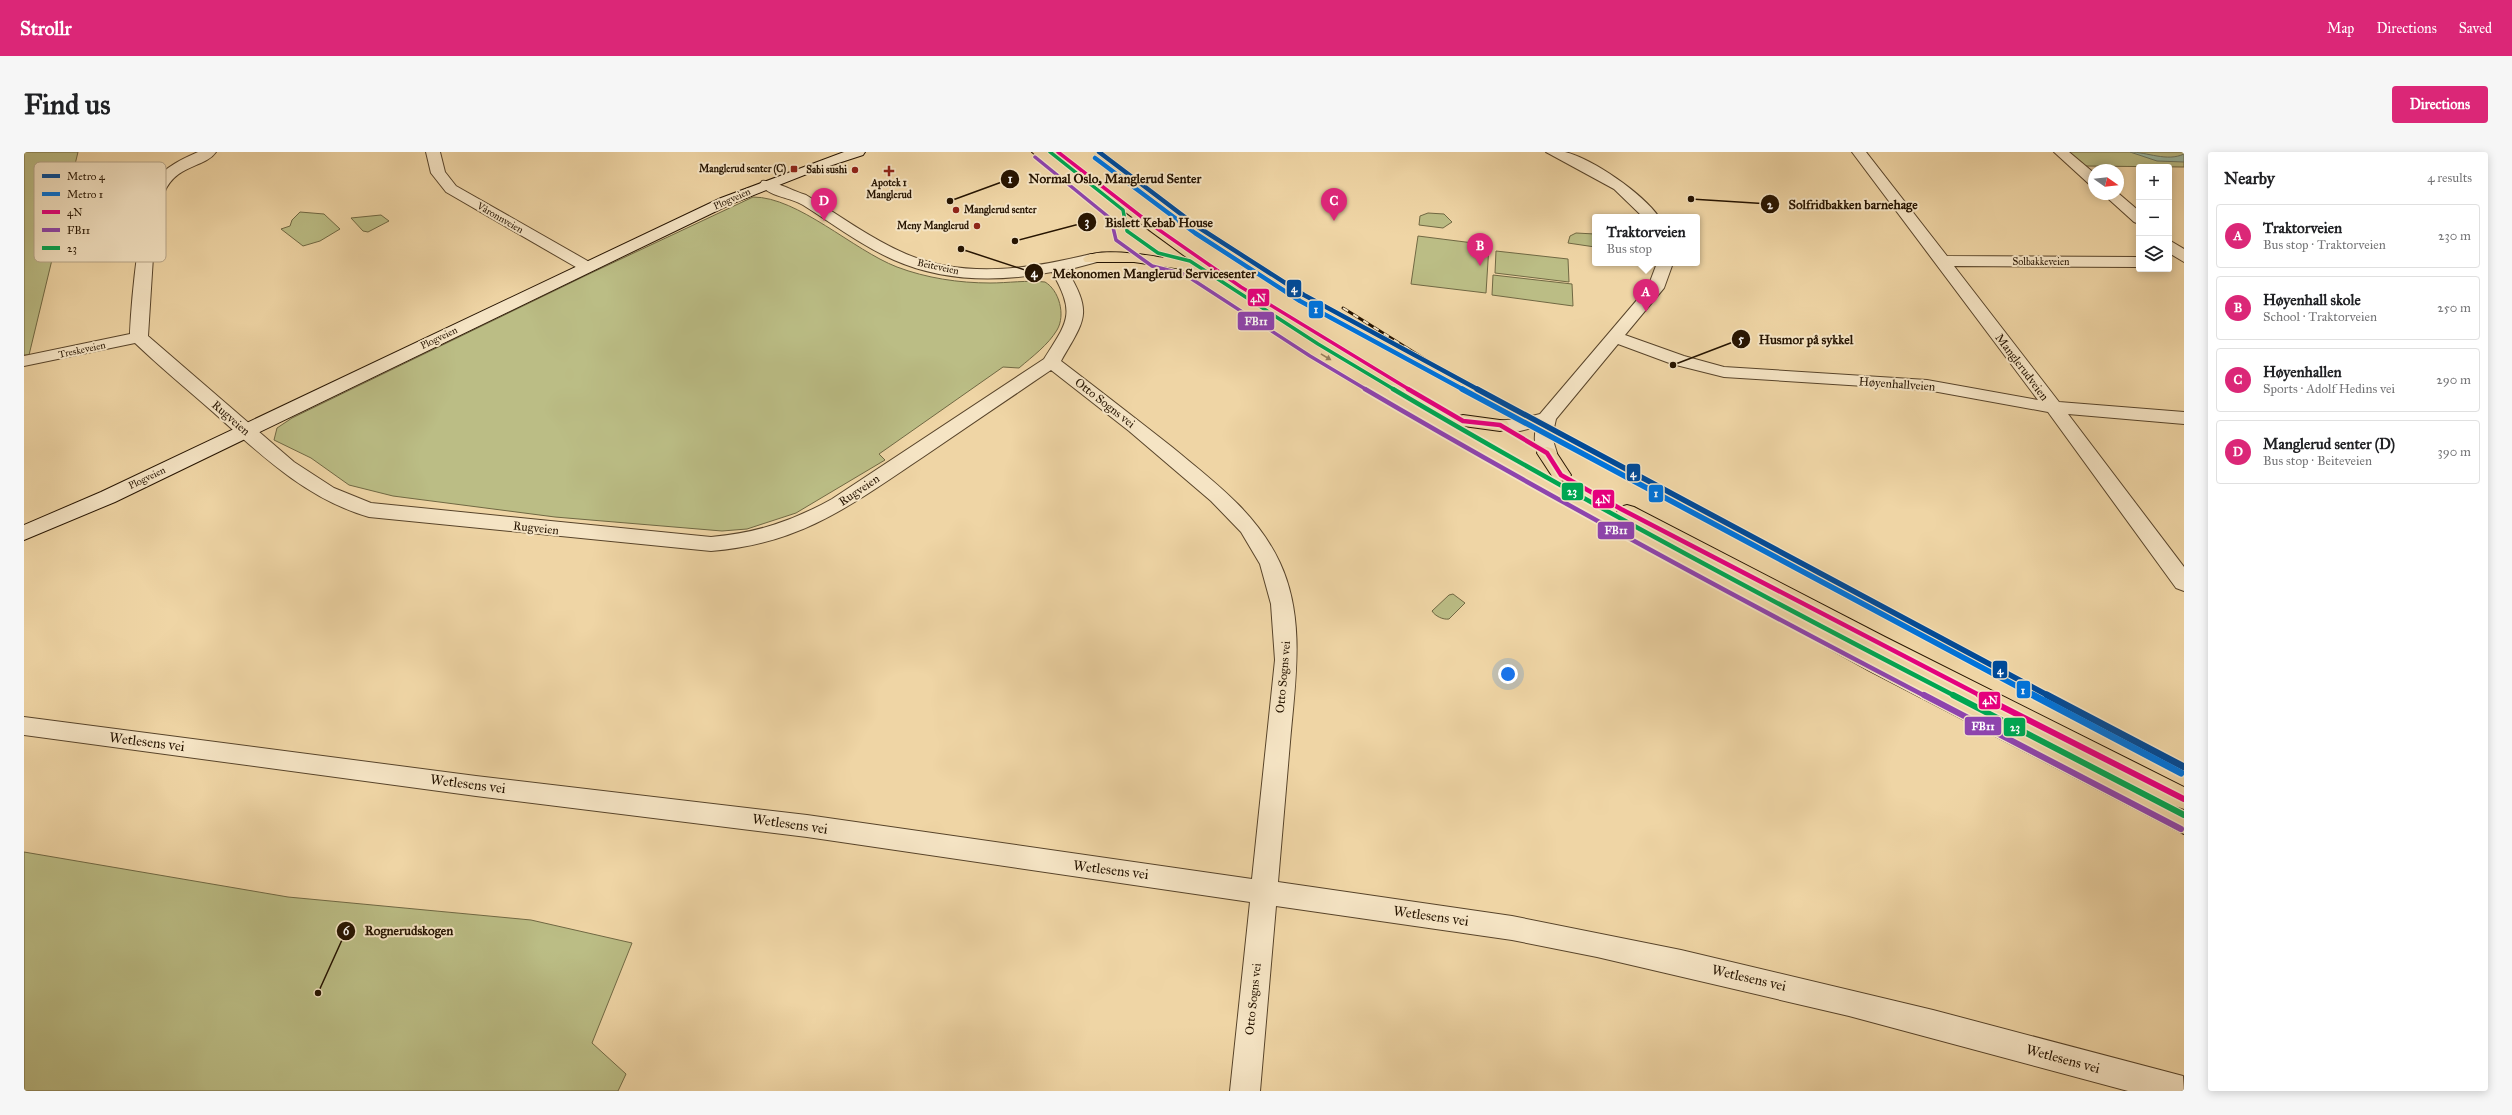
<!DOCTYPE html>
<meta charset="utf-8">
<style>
:root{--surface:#fff;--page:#f6f6f6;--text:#202124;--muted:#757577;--line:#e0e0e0;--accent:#db2777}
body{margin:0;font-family:"IM FELL Great Primer",serif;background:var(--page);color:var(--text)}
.controls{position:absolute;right:12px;top:12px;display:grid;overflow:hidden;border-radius:4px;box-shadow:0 2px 10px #0003}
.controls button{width:36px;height:36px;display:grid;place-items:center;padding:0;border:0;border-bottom:1px solid var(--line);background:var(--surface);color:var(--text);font:20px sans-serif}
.compass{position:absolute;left:2064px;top:12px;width:36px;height:36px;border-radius:50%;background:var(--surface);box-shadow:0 2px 10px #0003;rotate:104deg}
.you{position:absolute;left:1484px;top:522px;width:14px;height:14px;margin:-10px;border:3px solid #fff;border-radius:50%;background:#1a73e8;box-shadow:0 0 0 6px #1a73e833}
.badge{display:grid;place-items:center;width:26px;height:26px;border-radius:50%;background:var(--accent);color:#fff;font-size:13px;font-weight:700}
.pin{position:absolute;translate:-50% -33px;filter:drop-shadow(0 1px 2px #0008)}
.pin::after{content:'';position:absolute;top:21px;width:14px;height:12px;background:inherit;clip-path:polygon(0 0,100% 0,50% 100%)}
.popup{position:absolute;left:1568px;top:62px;width:108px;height:52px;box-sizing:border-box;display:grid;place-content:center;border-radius:4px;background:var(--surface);filter:drop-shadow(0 1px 3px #0005);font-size:13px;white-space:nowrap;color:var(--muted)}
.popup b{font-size:15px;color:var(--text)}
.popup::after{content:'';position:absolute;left:50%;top:100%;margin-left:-8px;border:8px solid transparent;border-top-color:var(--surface)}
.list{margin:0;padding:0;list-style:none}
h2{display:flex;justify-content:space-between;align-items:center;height:52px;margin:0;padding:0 16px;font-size:17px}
h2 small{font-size:13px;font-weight:400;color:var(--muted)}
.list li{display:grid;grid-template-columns:26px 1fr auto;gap:12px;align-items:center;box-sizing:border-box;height:64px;margin:0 8px 8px;padding:0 8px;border:1px solid var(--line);border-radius:4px}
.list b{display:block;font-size:15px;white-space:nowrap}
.list p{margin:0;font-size:13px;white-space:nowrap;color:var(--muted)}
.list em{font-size:13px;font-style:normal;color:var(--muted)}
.icon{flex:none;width:22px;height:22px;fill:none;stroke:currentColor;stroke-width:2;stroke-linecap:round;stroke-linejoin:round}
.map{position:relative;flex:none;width:2160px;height:939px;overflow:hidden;border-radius:4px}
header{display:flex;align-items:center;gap:24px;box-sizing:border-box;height:56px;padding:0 20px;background:var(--accent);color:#fff}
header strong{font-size:19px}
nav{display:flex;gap:22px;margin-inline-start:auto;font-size:14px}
.intro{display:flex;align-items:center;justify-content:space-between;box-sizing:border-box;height:96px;padding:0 24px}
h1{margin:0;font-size:28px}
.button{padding:10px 18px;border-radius:4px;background:var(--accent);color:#fff;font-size:14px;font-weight:700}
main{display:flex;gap:24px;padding:0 24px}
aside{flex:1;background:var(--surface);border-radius:4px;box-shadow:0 2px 10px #0003}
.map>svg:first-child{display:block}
.green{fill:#bbbd85;stroke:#706843}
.water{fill:#9ab9a3;stroke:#6c7762}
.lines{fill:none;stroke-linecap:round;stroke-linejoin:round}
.street-casing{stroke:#58442a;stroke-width:2}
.secondary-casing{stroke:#261401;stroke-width:2}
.highway-casing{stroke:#261401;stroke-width:2}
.street{fill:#f5e4c4;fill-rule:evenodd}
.secondary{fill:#f5e4c4;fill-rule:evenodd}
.highway{fill:#efd5a5;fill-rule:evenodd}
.rail-casing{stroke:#261401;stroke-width:3}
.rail{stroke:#f5e4c4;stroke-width:2;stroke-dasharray:6;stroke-linecap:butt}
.bus-1-far2-casing{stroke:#f5e4c4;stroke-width:5.5}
.bus-1-far1-casing{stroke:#f5e4c4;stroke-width:8}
.bus-1-casing{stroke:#f5e4c4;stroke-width:9}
.bus-2-far2-casing{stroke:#f5e4c4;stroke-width:5.5}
.bus-2-far1-casing{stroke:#f5e4c4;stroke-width:8}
.bus-2-casing{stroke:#f5e4c4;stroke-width:9}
.bus-3-far2-casing{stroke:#f5e4c4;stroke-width:5.5}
.bus-3-far1-casing{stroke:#f5e4c4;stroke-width:8}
.bus-3-casing{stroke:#f5e4c4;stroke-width:9}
.bus-1-far2{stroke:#e5007d;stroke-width:3.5}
.bus-1-far1{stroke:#e5007d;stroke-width:4.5}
.bus-1{stroke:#e5007d;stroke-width:6}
.bus-2-far2{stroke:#8e44ad;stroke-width:3.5}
.bus-2-far1{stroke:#8e44ad;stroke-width:4.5}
.bus-2{stroke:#8e44ad;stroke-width:6}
.bus-3-far2{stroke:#00a651;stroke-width:3.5}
.bus-3-far1{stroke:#00a651;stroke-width:4.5}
.bus-3{stroke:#00a651;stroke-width:6}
.metro-1-far2-casing{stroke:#f5e4c4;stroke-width:6}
.metro-1-far1-casing{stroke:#f5e4c4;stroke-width:8}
.metro-1-casing{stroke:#f5e4c4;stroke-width:10}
.metro-2-far2-casing{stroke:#f5e4c4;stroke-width:6}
.metro-2-far1-casing{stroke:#f5e4c4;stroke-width:8}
.metro-2-casing{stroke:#f5e4c4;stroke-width:10}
.metro-1-far2{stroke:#004a98;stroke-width:4.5}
.metro-1-far1{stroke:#004a98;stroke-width:5.5}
.metro-1{stroke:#004a98;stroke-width:7}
.metro-2-far2{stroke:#0073db;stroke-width:4.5}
.metro-2-far1{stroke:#0073db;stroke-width:5.5}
.metro-2{stroke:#0073db;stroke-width:7}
.oneway{fill:#957e5b}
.poi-dot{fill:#8f2418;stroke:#f5e4c4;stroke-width:1.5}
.labels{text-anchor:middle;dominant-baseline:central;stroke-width:4;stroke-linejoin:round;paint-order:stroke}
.far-poi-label{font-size:10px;font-weight:bold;fill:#261401;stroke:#f5e4c4;text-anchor:end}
.far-street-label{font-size:10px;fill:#261401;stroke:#f5e4c4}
.street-label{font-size:12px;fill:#261401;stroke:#f5e4c4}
.near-street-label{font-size:14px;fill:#261401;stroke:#f5e4c4}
.key{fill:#f5e4c4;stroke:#b7a68a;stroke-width:1}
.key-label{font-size:11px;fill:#261401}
.leader{fill:none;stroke:#261401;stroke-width:1.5}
.callout-dot{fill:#261401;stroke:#f5e4c4;stroke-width:1.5}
.mark-label{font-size:12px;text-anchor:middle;font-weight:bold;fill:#fff}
.callout-label{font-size:13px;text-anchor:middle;font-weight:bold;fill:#261401;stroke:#f5e4c4;stroke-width:4;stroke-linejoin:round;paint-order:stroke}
.line-badge{stroke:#f5e4c4;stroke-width:1.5}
.badge-label{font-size:11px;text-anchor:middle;font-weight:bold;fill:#fff}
</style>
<header>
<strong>Strollr</strong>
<nav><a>Map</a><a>Directions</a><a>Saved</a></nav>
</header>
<div class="intro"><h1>Find us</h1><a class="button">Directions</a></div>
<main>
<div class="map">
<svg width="2160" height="939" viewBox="0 0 2160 939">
<rect width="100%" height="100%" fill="#efd5a5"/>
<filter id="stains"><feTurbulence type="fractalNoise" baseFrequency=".005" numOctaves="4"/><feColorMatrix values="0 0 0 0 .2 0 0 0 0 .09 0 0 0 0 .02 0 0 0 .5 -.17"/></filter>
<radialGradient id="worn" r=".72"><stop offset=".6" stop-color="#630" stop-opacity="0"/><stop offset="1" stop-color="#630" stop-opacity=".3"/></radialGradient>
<g class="green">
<polygon points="0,0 54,0 5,203 0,203"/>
<polygon points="2042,0 2160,0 2160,15 2060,14"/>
<path d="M 729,45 C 774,45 829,98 873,115 C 902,126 935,131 966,131 C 984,131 1003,128 1021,130 C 1035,138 1042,163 1033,178 C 1024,193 1009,204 995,216 L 979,215 L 855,302 L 861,308 L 772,361 L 723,377 L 698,379 L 531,365 L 369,344 L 325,333 L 287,306 L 250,288 L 253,276 L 268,266 L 565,122 Z"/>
<polygon points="276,60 300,62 316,77 296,89 279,94 257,77 266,74 268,68"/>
<polygon points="1404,61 1420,62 1428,70 1419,76 1395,73 1396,64"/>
<polygon points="357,63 365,69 344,80 339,79 327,66"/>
<polygon points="1552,81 1571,82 1571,95 1544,91 1546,84"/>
<polygon points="1394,84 1465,93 1462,141 1387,132"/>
<polygon points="1472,99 1544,107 1545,130 1471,121"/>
<polygon points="1469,123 1548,132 1549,154 1468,143"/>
<path d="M 1429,442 L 1441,451 L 1425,467 C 1419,468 1411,464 1408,459 L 1425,443 Z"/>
<polygon points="0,700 264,745 507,768 608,791 568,891 602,922 594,939 0,939"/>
</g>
<path class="water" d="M 2106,0 C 2123,0 2143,10 2160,2 L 2160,10 L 2133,9 Z"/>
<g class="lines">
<defs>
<g id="street">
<path d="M 174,0 L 192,0 C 181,16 152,12 140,41 L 129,105 L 124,184 L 270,310 L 310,336 L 347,351 L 687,385 C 732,381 769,369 808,347 L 1020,207 C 1044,169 1052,162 1028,120 C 976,130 920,130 870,108 C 838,94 809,72 779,53 C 766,45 745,45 736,32 L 738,29 C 747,27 771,40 782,43 C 815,63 847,87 882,102 C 941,127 1006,117 1067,102 L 1073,104 L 1075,107 L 1073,110 L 1043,118 C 1069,162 1061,167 1037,209 C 1074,237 1111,266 1148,295 C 1189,329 1233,361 1256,411 C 1282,467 1271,530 1266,590 C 1262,637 1258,683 1254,730 L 1488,764 L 1657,798 L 1909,858 L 2159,924 L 2160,939 L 2104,939 L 1825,864 L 1573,805 L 1488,788 L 1252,754 L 1236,939 L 1206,939 L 1226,750 L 783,685 L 452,644 L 0,583 L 0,565 L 452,624 L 783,663 L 1228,727 L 1251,508 L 1247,452 L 1236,412 L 1217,380 L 1187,349 L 1105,279 L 1027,218 C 984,247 942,276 899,305 C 827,353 777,392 687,399 L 345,365 C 282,347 236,302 189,260 C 163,237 136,215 111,191 L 0,214 L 0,204 L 106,182 C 107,153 116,49 131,29 C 141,15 158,7 174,0 Z"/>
<polygon points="402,0 416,0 421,20 432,34 569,112 571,115 569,118 557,118 422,40 407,21"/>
<path d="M 1522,0 C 1528,0 1535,0 1541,0 C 1569,7 1618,41 1635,65 L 1619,65 L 1590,37 Z"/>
<path d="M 1828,0 L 1842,0 L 1923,104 L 2115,105 L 2115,115 L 1930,114 L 2035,250 L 2160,260 L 2160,272 L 2044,262 L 2160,415 L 2160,439 L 2152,436 L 2024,260 L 1903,238 L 1700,225 L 1648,212 L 1594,192 L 1532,267 L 1528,285 L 1533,301 L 1530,305 L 1523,307 L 1516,305 C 1510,296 1510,285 1512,275 L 1496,279 L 1469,277 L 1467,273 L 1469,269 L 1496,267 L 1516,262 L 1624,135 L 1633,111 L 1649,111 L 1640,136 L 1601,183 L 1660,204 L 1700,215 L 1903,228 L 2014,248 Z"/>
<polygon points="2030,0 2045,0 2070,21 2070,33 2065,32"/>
<polygon points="2094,41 2115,59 2115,72 2110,70 2079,42"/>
<polygon points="2145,88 2160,97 2160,110 2145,101"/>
</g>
<polygon id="secondary" points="820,0 841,0 839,3 793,18 707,52 91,350 0,388 0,373 77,340 697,46"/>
<g id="highway">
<path d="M 1008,0 L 1024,0 C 1085,50 1147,97 1212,141 C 1335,223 1466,294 1596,364 L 1593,360 L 1596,355 L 1603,353 L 1610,355 L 1861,485 L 2160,635 L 2160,657 L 2151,654 L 2160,659 L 2160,682 L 1846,519 L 1475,315 L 1268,192 L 1157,117 L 1110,110 L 1061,110 L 1059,107 C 1068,94 1125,103 1140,106 L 1072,54 ZM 1620,378 L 1845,497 L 2151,654 L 1863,507 Z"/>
<polygon points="1439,263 1483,269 1485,273 1483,277 1476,279 1432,273 1430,269 1432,265"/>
<polygon points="1523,295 1530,297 1547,323 1544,327 1537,329 1530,327 1513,301 1516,297"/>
</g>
</defs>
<use href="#street" class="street-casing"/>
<use href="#secondary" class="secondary-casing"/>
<use href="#highway" class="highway-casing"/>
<use href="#street" class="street"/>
<use href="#secondary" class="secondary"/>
<use href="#highway" class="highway"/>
<defs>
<polyline id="rail" points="1319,156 1415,216"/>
</defs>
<use href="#rail" class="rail-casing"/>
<use href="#rail" class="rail"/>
<defs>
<polyline id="bus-1-far2" points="1034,0 1128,73 1217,135 1386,238"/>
<polyline id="bus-1-far1" points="1384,237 1439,269 1476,273 1523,301 1537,323 1597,357 1957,544"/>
<polyline id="bus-1" points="1955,543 2160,647"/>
<polyline id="bus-2-far2" points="1011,5 1087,67 1092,88 1128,114 1160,122 1286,204 1343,238"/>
<path id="bus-2-far1" d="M 1341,237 C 1525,345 1713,446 1901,544"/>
<polyline id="bus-2" points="1900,543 2157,677"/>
<polyline id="bus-3-far2" points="1026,0 1099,58 1103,79 1134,101 1166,109 1294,192 1371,238"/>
<path id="bus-3-far1" d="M 1369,237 C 1553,346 1741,446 1931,544"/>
<polyline id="bus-3" points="1929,543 2160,663"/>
</defs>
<use href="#bus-1-far2" class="bus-1-far2-casing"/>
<use href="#bus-1-far1" class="bus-1-far1-casing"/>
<use href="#bus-1" class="bus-1-casing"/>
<use href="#bus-2-far2" class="bus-2-far2-casing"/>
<use href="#bus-2-far1" class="bus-2-far1-casing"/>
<use href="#bus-2" class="bus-2-casing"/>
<use href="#bus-3-far2" class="bus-3-far2-casing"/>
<use href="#bus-3-far1" class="bus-3-far1-casing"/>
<use href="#bus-3" class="bus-3-casing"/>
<use href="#bus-1-far2" class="bus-1-far2"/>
<use href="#bus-1-far1" class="bus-1-far1"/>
<use href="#bus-1" class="bus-1"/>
<use href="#bus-2-far2" class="bus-2-far2"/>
<use href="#bus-2-far1" class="bus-2-far1"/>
<use href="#bus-2" class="bus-2"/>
<use href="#bus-3-far2" class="bus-3-far2"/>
<use href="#bus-3-far1" class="bus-3-far1"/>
<use href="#bus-3" class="bus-3"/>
<defs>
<polyline id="metro-1-far2" points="1075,0 1174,75 1280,143 1455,238"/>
<polyline id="metro-1-far1" points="1453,237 2025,544"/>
<polyline id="metro-1" points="2023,543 2160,615"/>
<polyline id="metro-2-far2" points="1071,6 1171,81 1276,149 1440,238"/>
<polyline id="metro-2-far1" points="1438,237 2011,544"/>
<polyline id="metro-2" points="2009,543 2157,621"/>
</defs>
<use href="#metro-1-far2" class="metro-1-far2-casing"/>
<use href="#metro-1-far1" class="metro-1-far1-casing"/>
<use href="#metro-1" class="metro-1-casing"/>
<use href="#metro-2-far2" class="metro-2-far2-casing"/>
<use href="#metro-2-far1" class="metro-2-far1-casing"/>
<use href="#metro-2" class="metro-2-casing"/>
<use href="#metro-1-far2" class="metro-1-far2"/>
<use href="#metro-1-far1" class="metro-1-far1"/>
<use href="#metro-1" class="metro-1"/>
<use href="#metro-2-far2" class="metro-2-far2"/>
<use href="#metro-2-far1" class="metro-2-far1"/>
<use href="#metro-2" class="metro-2"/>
</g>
<defs><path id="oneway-solid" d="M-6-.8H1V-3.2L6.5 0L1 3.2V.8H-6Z"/></defs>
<use class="oneway" href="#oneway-solid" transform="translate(1302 205) rotate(31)"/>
<g class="poi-dot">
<rect x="766" y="13" width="8" height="8" rx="2"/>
<circle cx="831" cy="18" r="4"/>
<path d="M863 13h4v4h4v4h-4v4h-4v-4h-4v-4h4z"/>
<circle cx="932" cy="58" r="4"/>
<circle cx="953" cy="74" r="4"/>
</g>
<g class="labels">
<g class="far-poi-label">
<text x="762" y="17">Manglerud senter (C)</text>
<text x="823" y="18">Sabi sushi</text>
<text x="865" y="31" text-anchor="middle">Apotek 1<tspan x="865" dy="12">Manglerud</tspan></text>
<text x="940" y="58" text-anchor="start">Manglerud senter</text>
<text x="945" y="74">Meny Manglerud</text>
</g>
<g class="far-street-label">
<text transform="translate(708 47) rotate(-24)">Plogveien</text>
<text transform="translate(476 66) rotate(30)">Våronnveien</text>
<text x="2017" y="110">Solbakkeveien</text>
<text transform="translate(914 115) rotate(12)">Beiteveien</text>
<text transform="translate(415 186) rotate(-26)">Plogveien</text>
<text transform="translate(58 198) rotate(-12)">Treskeveien</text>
<text transform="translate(123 326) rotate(-26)">Plogveien</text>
</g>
<g class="street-label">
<text transform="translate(1998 215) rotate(53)">Manglerudveien</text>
<text transform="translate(1873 232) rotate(4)">Høyenhallveien</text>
<text transform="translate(1081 251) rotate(38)">Otto Sogns vei</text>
<text transform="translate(207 266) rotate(41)">Rugveien</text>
<text transform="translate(835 338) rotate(-34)">Rugveien</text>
<text transform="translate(512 376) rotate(6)">Rugveien</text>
<text transform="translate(1259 525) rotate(-85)">Otto Sogns vei</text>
<text transform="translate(1229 847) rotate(-84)">Otto Sogns vei</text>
</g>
<g class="near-street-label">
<text transform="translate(123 590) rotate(7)">Wetlesens vei</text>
<text transform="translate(444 632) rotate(7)">Wetlesens vei</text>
<text transform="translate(766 672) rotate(8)">Wetlesens vei</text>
<text transform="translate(1087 718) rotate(7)">Wetlesens vei</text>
<text transform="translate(1407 764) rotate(8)">Wetlesens vei</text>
<text transform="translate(1725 826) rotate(13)">Wetlesens vei</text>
<text transform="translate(2039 907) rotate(15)">Wetlesens vei</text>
</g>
</g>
<rect x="10" y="10" width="132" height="100" rx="6" class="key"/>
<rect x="18" y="22" width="18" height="4" fill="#004a98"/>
<rect x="18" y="40" width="18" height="4" fill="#0073db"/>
<rect x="18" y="58" width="18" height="4" fill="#e5007d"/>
<rect x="18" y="76" width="18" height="4" fill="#8e44ad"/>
<rect x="18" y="94" width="18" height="4" fill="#00a651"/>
<g class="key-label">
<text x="43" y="28">Metro 4</text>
<text x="43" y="46">Metro 1</text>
<text x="43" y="64">4N</text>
<text x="43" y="82">FB11</text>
<text x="43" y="100">23</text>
</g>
<path class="leader" d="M926 49L986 27M1667 47L1746 52M991 89L1063 70M937 97L1010 121M1649 213L1717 187M294 841L322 779"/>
<g class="callout-dot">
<circle cx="926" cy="49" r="4"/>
<circle cx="1667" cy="47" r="4"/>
<circle cx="991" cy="89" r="4"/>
<circle cx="937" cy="97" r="4"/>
<circle cx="1649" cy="213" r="4"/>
<circle cx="294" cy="841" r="4"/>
<circle cx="986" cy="27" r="10"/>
<circle cx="1746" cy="52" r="10"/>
<circle cx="1063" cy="70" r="10"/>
<circle cx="1010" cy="121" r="10"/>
<circle cx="1717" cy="187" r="10"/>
<circle cx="322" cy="779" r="10"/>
</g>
<g class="mark-label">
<text x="986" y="31">1</text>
<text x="1746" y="57">2</text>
<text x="1063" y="74">3</text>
<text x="1010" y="125">4</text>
<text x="1717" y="191">5</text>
<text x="322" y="783">6</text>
</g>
<g class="callout-label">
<text x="1091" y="31">Normal Oslo, Manglerud Senter</text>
<text x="1829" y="57">Solfridbakken barnehage</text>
<text x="1135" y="75">Bislett Kebab House</text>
<text x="1130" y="126">Mekonomen Manglerud Servicesenter</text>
<text x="1782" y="192">Husmor på sykkel</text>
<text x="385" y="783">Rognerudskogen</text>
</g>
<g class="line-badge">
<rect x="1262" y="127" width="16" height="19" rx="4" fill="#004a98"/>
<rect x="1223" y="136" width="23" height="19" rx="4" fill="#e5007d"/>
<rect x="1284" y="148" width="16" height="19" rx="4" fill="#0073db"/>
<rect x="1213" y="159" width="38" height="20" rx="4" fill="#8e44ad"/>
<rect x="1602" y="311" width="15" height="19" rx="4" fill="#004a98"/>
<rect x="1537" y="330" width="23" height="19" rx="4" fill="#00a651"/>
<rect x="1624" y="332" width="16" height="19" rx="4" fill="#0073db"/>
<rect x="1568" y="337" width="23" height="20" rx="4" fill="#e5007d"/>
<rect x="1573" y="369" width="38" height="19" rx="4" fill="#8e44ad"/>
<rect x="1968" y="508" width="16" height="19" rx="4" fill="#004a98"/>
<rect x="1992" y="528" width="15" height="19" rx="4" fill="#0073db"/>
<rect x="1954" y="539" width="23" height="19" rx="4" fill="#e5007d"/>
<rect x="1940" y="564" width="38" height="20" rx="4" fill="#8e44ad"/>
<rect x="1979" y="565" width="23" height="20" rx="4" fill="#00a651"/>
</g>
<g class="badge-label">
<text x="1270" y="140">4</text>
<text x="1234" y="150">4N</text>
<text x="1292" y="161">1</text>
<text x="1232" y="173">FB11</text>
<text x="1609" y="325">4</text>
<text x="1548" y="343">23</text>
<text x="1632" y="345">1</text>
<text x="1579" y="351">4N</text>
<text x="1592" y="382">FB11</text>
<text x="1976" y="522">4</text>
<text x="1999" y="542">1</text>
<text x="1966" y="552">4N</text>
<text x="1959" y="578">FB11</text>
<text x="1991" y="579">23</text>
</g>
<rect width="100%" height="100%" filter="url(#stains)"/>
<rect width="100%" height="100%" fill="url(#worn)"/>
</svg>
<div class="controls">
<button>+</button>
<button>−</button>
<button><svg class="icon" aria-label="layers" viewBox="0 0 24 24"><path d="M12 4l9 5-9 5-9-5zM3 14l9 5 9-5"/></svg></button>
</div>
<svg class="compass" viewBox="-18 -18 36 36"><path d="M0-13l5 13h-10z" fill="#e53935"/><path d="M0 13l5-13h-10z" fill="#757577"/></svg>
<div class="you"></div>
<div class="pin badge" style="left:1622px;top:160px">A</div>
<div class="popup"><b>Traktorveien</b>Bus stop</div>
<div class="pin badge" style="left:1456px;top:114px">B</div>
<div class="pin badge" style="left:1310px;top:69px">C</div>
<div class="pin badge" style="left:800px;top:69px">D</div>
</div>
<aside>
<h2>Nearby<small>4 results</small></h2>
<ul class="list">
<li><span class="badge">A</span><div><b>Traktorveien</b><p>Bus stop · Traktorveien</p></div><em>230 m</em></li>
<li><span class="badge">B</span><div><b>Høyenhall skole</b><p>School · Traktorveien</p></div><em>250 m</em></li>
<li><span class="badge">C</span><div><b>Høyenhallen</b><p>Sports · Adolf Hedins vei</p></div><em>290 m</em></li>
<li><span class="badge">D</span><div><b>Manglerud senter (D)</b><p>Bus stop · Beiteveien</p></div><em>390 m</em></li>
</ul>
</aside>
</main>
